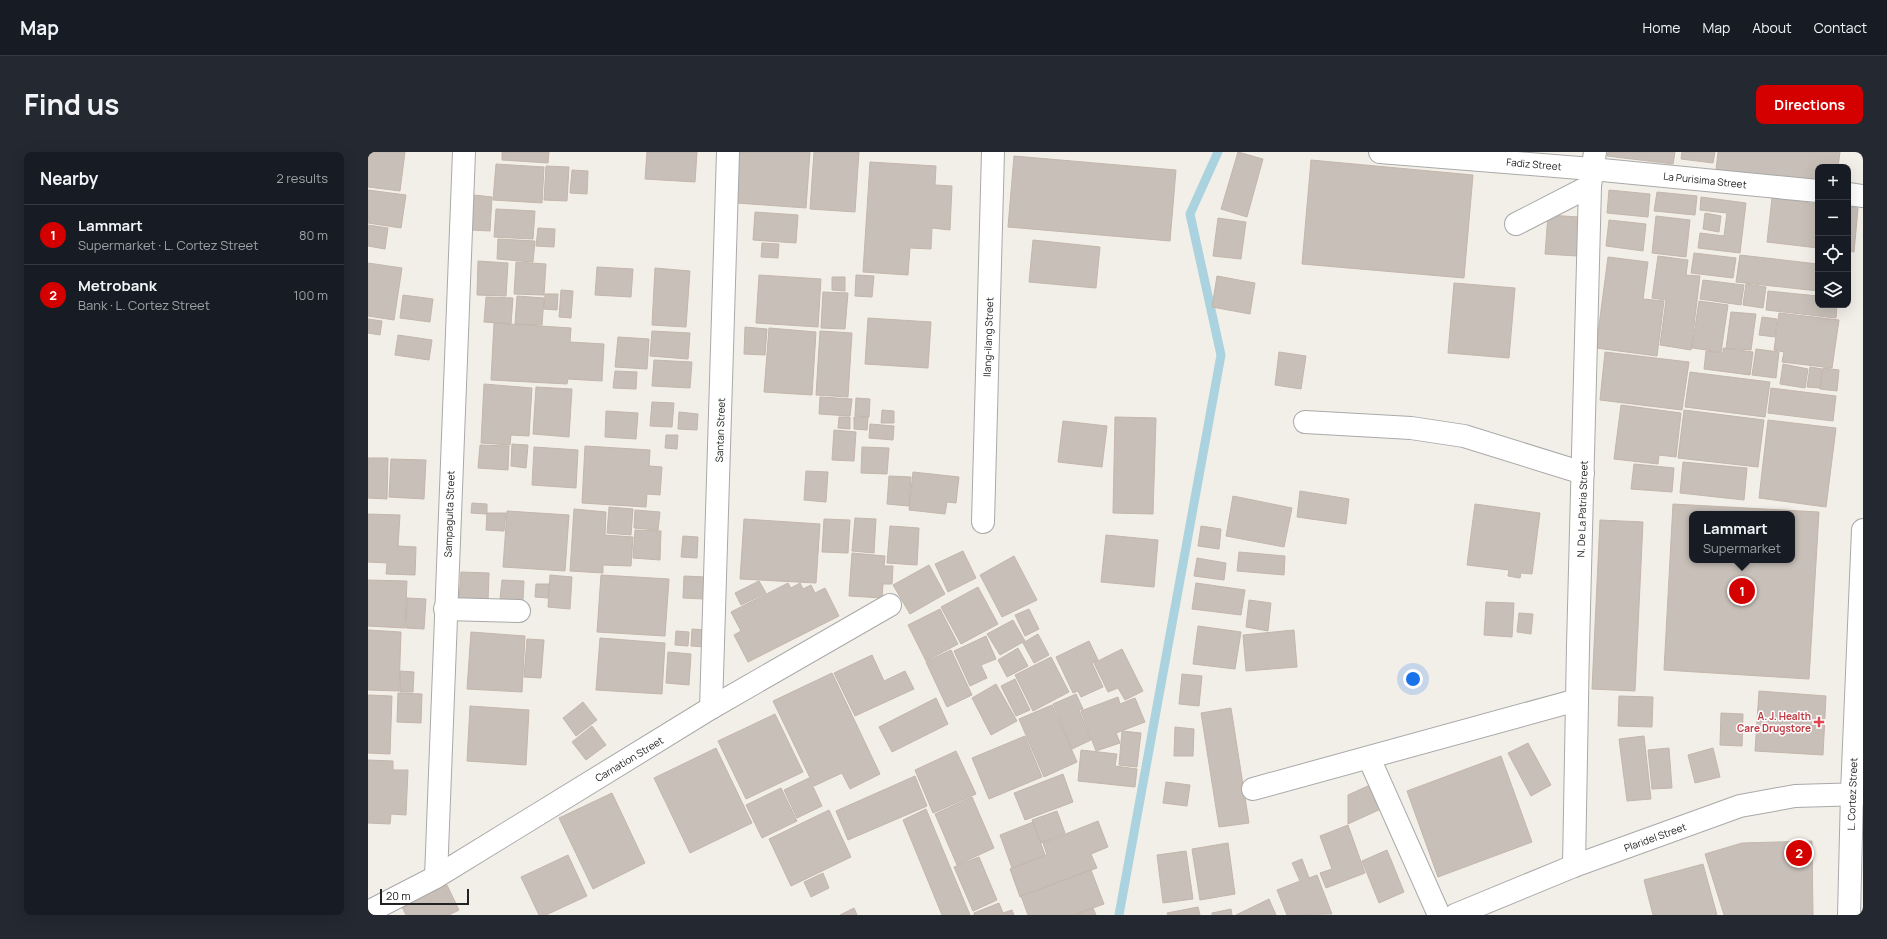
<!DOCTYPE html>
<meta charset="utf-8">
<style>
:root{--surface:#171b24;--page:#242831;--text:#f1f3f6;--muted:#9ea1a6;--line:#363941;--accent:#d40000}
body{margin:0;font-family:Manrope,sans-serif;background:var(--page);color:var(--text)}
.controls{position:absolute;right:12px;top:12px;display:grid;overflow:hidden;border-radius:8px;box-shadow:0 4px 16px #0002}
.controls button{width:36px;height:36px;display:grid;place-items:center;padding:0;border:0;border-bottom:1px solid var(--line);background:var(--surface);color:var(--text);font:20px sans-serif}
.scale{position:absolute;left:12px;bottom:10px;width:89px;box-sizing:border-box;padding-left:4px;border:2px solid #222;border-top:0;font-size:11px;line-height:14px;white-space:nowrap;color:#222;-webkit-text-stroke:3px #fff;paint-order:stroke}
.you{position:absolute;left:1045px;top:527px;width:14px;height:14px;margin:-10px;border:3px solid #fff;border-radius:50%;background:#1a73e8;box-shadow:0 0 0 6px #1a73e833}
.badge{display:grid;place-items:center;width:26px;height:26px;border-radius:50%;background:var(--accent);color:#fff;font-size:13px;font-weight:700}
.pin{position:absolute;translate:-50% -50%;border:2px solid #fff;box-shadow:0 1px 4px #0006}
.popup{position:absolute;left:1321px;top:359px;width:106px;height:52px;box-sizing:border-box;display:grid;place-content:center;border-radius:8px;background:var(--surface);filter:drop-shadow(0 1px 3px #0005);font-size:13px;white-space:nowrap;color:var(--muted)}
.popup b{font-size:15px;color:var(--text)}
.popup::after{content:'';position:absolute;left:50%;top:100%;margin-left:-8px;border:8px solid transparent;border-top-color:var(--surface)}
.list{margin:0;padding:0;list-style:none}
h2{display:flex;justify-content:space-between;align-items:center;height:52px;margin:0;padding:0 16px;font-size:17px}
h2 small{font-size:13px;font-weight:400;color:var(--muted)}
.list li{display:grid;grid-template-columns:26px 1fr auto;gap:12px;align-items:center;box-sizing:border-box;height:60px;padding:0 16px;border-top:1px solid var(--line)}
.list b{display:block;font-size:15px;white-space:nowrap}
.list p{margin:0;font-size:13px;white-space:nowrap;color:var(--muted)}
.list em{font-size:13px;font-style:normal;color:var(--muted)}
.icon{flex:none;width:22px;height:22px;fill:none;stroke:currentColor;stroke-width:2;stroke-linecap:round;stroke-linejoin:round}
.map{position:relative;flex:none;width:1495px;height:763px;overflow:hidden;border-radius:8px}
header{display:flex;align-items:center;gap:24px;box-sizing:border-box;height:56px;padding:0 20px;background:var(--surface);border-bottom:1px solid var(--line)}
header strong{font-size:19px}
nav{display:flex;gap:22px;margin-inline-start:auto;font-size:14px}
.intro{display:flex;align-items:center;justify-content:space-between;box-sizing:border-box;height:96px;padding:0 24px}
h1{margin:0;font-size:28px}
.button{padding:10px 18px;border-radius:8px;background:var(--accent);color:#fff;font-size:14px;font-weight:700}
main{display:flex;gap:24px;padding:0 24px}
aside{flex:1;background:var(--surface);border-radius:8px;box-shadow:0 4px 16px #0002}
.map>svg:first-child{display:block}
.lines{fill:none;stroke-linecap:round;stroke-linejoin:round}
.stream{stroke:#aad3df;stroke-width:9}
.building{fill:#c7bfb8;stroke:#c4b6ab;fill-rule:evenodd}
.minor-casing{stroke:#a9a9a9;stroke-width:24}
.minor{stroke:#fff;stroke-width:22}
.health-dot{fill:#e0444e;stroke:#fff;stroke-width:1.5}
.labels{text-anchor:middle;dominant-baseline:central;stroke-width:3;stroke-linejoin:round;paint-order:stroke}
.street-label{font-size:10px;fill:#222;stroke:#fff}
.health-label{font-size:10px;font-weight:bold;fill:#be3a42;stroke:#fff;text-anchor:end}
</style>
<header>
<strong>Map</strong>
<nav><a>Home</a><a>Map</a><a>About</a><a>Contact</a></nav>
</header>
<div class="intro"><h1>Find us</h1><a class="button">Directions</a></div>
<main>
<aside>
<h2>Nearby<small>2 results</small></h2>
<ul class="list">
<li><span class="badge">1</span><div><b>Lammart</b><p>Supermarket · L. Cortez Street</p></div><em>80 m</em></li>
<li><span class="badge">2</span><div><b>Metrobank</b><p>Bank · L. Cortez Street</p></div><em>100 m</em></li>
</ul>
</aside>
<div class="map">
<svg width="1495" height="763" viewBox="0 0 1495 763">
<rect width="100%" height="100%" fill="#f2efe9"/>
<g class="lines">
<polyline class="stream" points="751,763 853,203 822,62 850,0"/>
</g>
<g class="building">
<polygon points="0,0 37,0 32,39 0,35"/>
<polygon points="134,0 181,0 180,11 134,8"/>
<polygon points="279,0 329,0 327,30 277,27"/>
<polygon points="372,0 442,0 438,56 369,51"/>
<polygon points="446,0 491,0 487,60 442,57"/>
<polygon points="870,0 895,7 879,65 853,57"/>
<polygon points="1240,0 1307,0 1305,12 1239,4"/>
<polygon points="1314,0 1347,0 1345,11 1313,7"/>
<polygon points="1350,0 1472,0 1470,15 1450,15 1450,29 1348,18"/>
<polygon points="646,4 808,18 802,89 640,75"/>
<polygon points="943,8 1105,23 1096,126 934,112"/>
<polygon points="502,10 568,14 567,33 584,34 582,78 564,76 563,97 542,96 540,123 495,120"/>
<polygon points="128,12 176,15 174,51 125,48"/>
<polygon points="178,14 201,15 199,49 176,48"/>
<polygon points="204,18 220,19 219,42 202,41"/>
<polygon points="0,38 38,43 33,76 0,71"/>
<polygon points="1241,38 1282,42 1280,65 1239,61"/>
<polygon points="1289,40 1329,44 1327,63 1286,59"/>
<polygon points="106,43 124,45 122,79 103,78"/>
<polygon points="1333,45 1378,51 1372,101 1330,96 1332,81 1356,84 1359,61 1332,58"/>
<polygon points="1404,46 1450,52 1450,96 1399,90"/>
<polygon points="1480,55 1490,56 1486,100 1480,99"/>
<polygon points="128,57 167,59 165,87 126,85"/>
<polygon points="387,60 430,63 428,91 385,88"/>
<polygon points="1337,61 1353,64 1351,80 1335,77"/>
<polygon points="1180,63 1211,65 1209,104 1177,102"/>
<polygon points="1288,64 1322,68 1318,105 1284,101"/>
<polygon points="850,66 878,70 873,107 845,104"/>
<polygon points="1241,68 1278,72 1275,99 1238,94"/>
<polygon points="0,73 20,76 17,97 0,94"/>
<polygon points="170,76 187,77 186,95 168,94"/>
<polygon points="130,87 167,89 165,110 129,107"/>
<polygon points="665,88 732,95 728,136 661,130"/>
<polygon points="394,91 411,92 410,106 393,105"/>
<polygon points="1326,101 1368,106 1365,126 1323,121"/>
<polygon points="1372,103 1450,112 1450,139 1368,130"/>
<polygon points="1290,104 1320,108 1318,123 1332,124 1323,198 1292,193 1298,148 1284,146"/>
<polygon points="1240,105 1280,110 1275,147 1296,149 1289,204 1228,196"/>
<polygon points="110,109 140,111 138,144 109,143"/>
<polygon points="148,110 178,112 176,143 146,142"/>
<polygon points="0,111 34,116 26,168 0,164"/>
<polygon points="229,115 265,117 263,145 227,143"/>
<polygon points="287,116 322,119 318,175 284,173"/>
<polygon points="391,123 453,127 450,175 388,171"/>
<polygon points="488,123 506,124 504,145 487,144"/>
<polygon points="849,124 887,131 882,162 844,155"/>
<polygon points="464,125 477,125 477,139 464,138"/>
<polygon points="1335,128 1376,133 1373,153 1332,147"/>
<polygon points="1086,131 1147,136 1141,206 1080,201"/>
<polygon points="1378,132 1398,135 1395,156 1375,153"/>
<polygon points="193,138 205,139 203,166 191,165"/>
<polygon points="1400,139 1450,144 1450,153 1469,153 1468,166 1398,158"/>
<polygon points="455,140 480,141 477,177 453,176"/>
<polygon points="177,142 190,142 189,158 176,157"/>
<polygon points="35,143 65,147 62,170 32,166"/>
<polygon points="149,144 176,146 174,173 147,172"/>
<polygon points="118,145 145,146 143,172 116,170"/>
<polygon points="1331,149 1360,153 1353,200 1324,196"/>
<polygon points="1363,160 1388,162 1383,198 1358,196"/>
<polygon points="1411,161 1471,168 1464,216 1414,210 1416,200 1406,198"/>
<polygon points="1394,165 1409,167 1407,185 1391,183"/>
<polygon points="500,166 563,170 560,216 497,212"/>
<polygon points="0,167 14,169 12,183 0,181"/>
<polygon points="126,171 203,176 202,190 236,192 234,229 200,227 199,232 123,228"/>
<polygon points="377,175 399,177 397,203 376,202"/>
<polygon points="401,176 448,180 444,243 396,240"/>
<polygon points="284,179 322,181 320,207 282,204"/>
<polygon points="452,179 484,181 480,245 448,243"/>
<polygon points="30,183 64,188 61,208 27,203"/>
<polygon points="250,185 281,187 279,217 247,215"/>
<polygon points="1355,196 1385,200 1382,223 1336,217 1338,199 1355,201"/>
<polygon points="1388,197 1411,200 1408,226 1384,223"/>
<polygon points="911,200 938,204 933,237 907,233"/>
<polygon points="1237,200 1321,210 1314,258 1232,248"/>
<polygon points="286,208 324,210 322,236 284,234"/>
<polygon points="1415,212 1440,217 1437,236 1412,232"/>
<polygon points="1442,215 1454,217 1452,236 1439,235"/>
<polygon points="1455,216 1471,218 1469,239 1452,237"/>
<polygon points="247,219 269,220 268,237 245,236"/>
<polygon points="1322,220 1402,230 1397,265 1317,255"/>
<polygon points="116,232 164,236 161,284 143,283 142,293 113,291"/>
<polygon points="168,235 204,237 201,285 165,282"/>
<polygon points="1403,236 1468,244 1465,269 1400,261"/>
<polygon points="452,245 484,247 482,264 451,262"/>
<polygon points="488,246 502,247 501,265 487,264"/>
<polygon points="284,250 306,251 304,275 282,274"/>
<polygon points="1253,253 1313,261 1308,305 1291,303 1290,312 1246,307"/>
<polygon points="514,258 526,259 526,271 513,271"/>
<polygon points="1316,258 1396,268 1390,315 1310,306"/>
<polygon points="238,259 270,261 268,287 237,285"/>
<polygon points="311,260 330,262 329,278 310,277"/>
<polygon points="471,265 482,265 482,277 470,276"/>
<polygon points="486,265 500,265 499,278 486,277"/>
<polygon points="747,265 788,266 785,362 745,361"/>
<polygon points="1400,268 1468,276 1458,355 1391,346"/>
<polygon points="695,269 739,274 734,315 690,310"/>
<polygon points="502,272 526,274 525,288 501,286"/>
<polygon points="466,278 488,280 486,309 464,308"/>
<polygon points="298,283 310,283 309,297 297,296"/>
<polygon points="144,292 160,293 158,316 143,314"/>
<polygon points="112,293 141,294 140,318 110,316"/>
<polygon points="217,294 282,298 281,314 294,315 292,343 279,342 278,355 214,351"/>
<polygon points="166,295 210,298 208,336 164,333"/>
<polygon points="494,295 521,296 519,322 493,321"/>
<polygon points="0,306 20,306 19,347 0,346"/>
<polygon points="23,307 58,308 56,347 21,345"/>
<polygon points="1315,310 1379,316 1376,348 1312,341"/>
<polygon points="1266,312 1306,316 1304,340 1263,337"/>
<polygon points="438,319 460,320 458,350 436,348"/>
<polygon points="545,320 591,325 588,351 579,350 577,362 541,358"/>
<polygon points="521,324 543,325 541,354 519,352"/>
<polygon points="932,339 981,347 978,372 929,365"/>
<polygon points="865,344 924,356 916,395 858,384"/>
<polygon points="104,351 119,352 119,362 103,361"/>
<polygon points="1107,352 1172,361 1164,422 1153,421 1152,426 1140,424 1141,418 1099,413"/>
<path d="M 1305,352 L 1451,360 L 1441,527 L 1296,518 ZM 1324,362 L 1424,362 L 1424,408 L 1324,408 Z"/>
<polygon points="241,355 265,357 263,383 239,381"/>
<polygon points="206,357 238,360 237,383 265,385 263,414 235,413 235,421 202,419"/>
<polygon points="267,358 292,360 290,378 266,376"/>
<polygon points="139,359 201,363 197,419 135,415"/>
<polygon points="119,361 138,361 136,379 118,378"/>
<polygon points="0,362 32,363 30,394 48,395 47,423 18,422 19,411 0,410"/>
<polygon points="487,366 508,367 506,401 484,399"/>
<polygon points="376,367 452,372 448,431 372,427"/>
<polygon points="456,367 482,368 480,401 454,400"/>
<polygon points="1232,368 1275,370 1267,539 1224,537"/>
<polygon points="522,374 551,376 549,413 519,411"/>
<polygon points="833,374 853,377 851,397 830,394"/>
<polygon points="267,378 293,379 292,408 265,406"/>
<polygon points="738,383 790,388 786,435 733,430"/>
<polygon points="315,384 330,385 329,406 313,405"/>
<polygon points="595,399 608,426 580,440 567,412"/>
<polygon points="871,400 917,404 916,423 869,419"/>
<polygon points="484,401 517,404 516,414 525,414 524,432 515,432 514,446 481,444"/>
<polygon points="646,404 669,448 634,465 612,423"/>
<polygon points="829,406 858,411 856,428 826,424"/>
<polygon points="561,413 577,442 542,462 525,433"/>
<polygon points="93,420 121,421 120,450 91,448"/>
<polygon points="182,423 204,425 202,457 180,455"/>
<polygon points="233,423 301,427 297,484 229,480"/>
<polygon points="316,424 337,425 336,447 315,446"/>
<polygon points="0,428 39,429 37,476 0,474"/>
<polygon points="134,428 156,429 155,448 132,447"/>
<polygon points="391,429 398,441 373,453 367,441"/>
<polygon points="420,431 423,436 432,431 435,437 443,433 447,441 457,436 471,464 380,510 366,483 373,479 363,460"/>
<polygon points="828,431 877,438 873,463 824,457"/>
<polygon points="168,432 181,432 180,446 167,445"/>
<polygon points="610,435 630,472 593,492 573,455"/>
<polygon points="39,446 58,447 56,477 38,476"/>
<polygon points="881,448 903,451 900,479 878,475"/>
<polygon points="1118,450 1146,451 1144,485 1116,483"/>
<polygon points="572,457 590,492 558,509 540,473"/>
<polygon points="661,457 671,477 657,484 647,463"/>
<polygon points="1151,461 1165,462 1163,482 1149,480"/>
<polygon points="645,468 657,489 632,503 619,482"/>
<polygon points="830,474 873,480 867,517 825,512"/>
<polygon points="324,477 337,478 337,495 323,494"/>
<polygon points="0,478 33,480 31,539 0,538"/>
<polygon points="926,478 929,515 878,519 875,483"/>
<polygon points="308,479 321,480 320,494 307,493"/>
<polygon points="103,480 157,484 154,540 99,537"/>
<polygon points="670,482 681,503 666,511 655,491"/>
<polygon points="618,484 628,507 613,513 619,526 602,534 586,499"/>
<polygon points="232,486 297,491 294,542 228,538"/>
<polygon points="159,487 176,488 173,526 156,525"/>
<polygon points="721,489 730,508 724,511 735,535 713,545 710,539 705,541 688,505"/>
<polygon points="650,496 660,514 639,525 630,508"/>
<polygon points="754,497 775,539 757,548 750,536 740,540 726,511"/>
<polygon points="583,498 604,543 579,555 558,510"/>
<polygon points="300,500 323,502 321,533 298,531"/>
<polygon points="504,503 516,529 537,519 546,537 487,564 466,521"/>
<polygon points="683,505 701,540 665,559 647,523"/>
<polygon points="32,519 46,520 45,540 32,540"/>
<polygon points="464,521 512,622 482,637 474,621 446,634 405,549"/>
<polygon points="814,522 834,524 831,554 811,552"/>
<polygon points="647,527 662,558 648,564 633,534"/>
<polygon points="628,532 649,569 623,583 604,546"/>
<polygon points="1391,539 1458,544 1455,603 1387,599"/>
<polygon points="30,541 54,542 53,571 29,570"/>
<polygon points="708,542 715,557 711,558 723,588 704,597 685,552"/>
<polygon points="0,543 24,544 22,602 0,601"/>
<polygon points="1251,544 1285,545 1284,575 1250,574"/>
<polygon points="750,545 752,552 767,546 777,570 748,581 752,591 728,599 713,559"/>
<polygon points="568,546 580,572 524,600 511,575"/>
<polygon points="215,550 229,568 208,584 195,566"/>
<polygon points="684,553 709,610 676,625 651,567"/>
<polygon points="102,554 161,558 158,613 99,609"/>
<polygon points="863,556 881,671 851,675 833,561"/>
<polygon points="1353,561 1375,562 1374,594 1352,593"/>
<polygon points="407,562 435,620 378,647 350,589"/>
<polygon points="224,574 238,593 218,608 204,590"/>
<polygon points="807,575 826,577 825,604 806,604"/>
<polygon points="754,579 773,581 769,615 751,613"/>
<polygon points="657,584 674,625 621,647 604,606"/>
<polygon points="1276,584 1283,647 1259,649 1251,587"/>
<polygon points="1160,591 1183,633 1163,644 1140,601"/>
<polygon points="348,596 384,671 322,701 286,626"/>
<polygon points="1301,596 1304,636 1284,637 1280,598"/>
<polygon points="1345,596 1352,625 1327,631 1320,603"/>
<polygon points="713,598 749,602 747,614 769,617 767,635 710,629"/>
<polygon points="588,599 608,642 565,661 547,618"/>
<polygon points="1133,604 1164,690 1070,725 1039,639"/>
<polygon points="0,608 25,609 25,618 40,618 38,663 23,662 22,672 0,671"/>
<polygon points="695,622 705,650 657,668 646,641"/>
<polygon points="547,624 559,654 480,688 468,659"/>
<polygon points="441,626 454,654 429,666 416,638"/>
<polygon points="798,630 822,633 819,654 795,651"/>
<polygon points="1002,633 1013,657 980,672 980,643"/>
<polygon points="413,636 429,669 394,686 378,653"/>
<polygon points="244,641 277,711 225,737 191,666"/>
<polygon points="604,645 626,696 589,713 567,662"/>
<polygon points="558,657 602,763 574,763 535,668"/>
<polygon points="461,658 483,705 423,734 401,687"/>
<polygon points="689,659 697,681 673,691 664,668"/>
<polygon points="730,669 740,695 723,702 729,716 652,745 642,717 679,703 675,691"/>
<polygon points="665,670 677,703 644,716 632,683"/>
<polygon points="980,673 997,721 958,736 952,721 964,717 952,684"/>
<polygon points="1444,689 1445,763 1356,763 1337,702 1374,691"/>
<polygon points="860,691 867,742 832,748 824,697"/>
<polygon points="1019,698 1036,740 1011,751 994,709"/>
<polygon points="818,699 825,747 795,751 789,703"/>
<polygon points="200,703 219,744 178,763 171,763 153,725"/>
<polygon points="611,705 629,748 605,759 586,715"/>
<polygon points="934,707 941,726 949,723 964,762 919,763 909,738 932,729 924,711"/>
<polygon points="1335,712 1349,763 1285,763 1276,728"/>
<polygon points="723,718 736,752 705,763 660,763 653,744"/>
<polygon points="455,721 461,736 443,745 436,730"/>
<polygon points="79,733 91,758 81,763 38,763 34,755"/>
<polygon points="901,747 908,763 868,763"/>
<polygon points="631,751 635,761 644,758 646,763 606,763 606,761"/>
<polygon points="830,755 832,763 800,763 799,761"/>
<polygon points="486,756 489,763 472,763"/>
<polygon points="725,756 728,763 707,763"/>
<polygon points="863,757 864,763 844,763 844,761"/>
</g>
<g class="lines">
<defs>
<g id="minor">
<polyline points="1012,0 1224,17 1450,39"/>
<polyline points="1480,42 1495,44"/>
<polyline points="1148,72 1222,34"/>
<polyline points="937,270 1043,276 1096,284 1215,321"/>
<polyline points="615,370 625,0"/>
<polyline points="77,457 151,459"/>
<polyline points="343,556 360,0"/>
<polyline points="1001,606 1071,763"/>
<polyline points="885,637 1209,548"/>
<polyline points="1206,714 1210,494 1222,34 1227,0"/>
<polyline points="68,725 96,0"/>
<polyline points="0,760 68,725 343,556 522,453"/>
<polyline points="1087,763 1206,714 1372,654 1427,644 1495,642"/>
<polyline points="1481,763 1484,641 1495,378"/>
</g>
</defs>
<use href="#minor" class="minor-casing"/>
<use href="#minor" class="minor"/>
</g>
<path class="health-dot" d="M1449 564h4v4h4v4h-4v4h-4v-4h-4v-4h4z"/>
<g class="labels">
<g class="street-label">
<text transform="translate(1166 12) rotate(5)">Fadiz Street</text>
<text transform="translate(1337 28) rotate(6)">La Purisima Street</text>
<text transform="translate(620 185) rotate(-88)">Ilang-ilang Street</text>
<text transform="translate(352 278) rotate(-88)">Santan Street</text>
<text transform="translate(1214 357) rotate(-88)">N. De La Patria Street</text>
<text transform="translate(81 362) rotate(-88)">Sampaguita Street</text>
<text transform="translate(261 607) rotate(-31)">Carnation Street</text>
<text transform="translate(1484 642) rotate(-88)">L. Cortez Street</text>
<text transform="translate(1287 685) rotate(-20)">Plaridel Street</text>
</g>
<g class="health-label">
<text x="1443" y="564">A. J. Health<tspan x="1443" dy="12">Care Drugstore</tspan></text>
</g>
</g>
</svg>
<div class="controls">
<button>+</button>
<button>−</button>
<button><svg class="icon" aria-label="locate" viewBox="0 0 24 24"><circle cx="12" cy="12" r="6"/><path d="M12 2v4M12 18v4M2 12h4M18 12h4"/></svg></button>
<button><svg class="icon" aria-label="layers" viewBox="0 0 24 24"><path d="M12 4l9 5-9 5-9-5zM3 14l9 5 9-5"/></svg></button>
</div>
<div class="scale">20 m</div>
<div class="you"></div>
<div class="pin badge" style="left:1374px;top:439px">1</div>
<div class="popup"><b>Lammart</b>Supermarket</div>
<div class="pin badge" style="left:1431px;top:701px">2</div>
</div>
</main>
